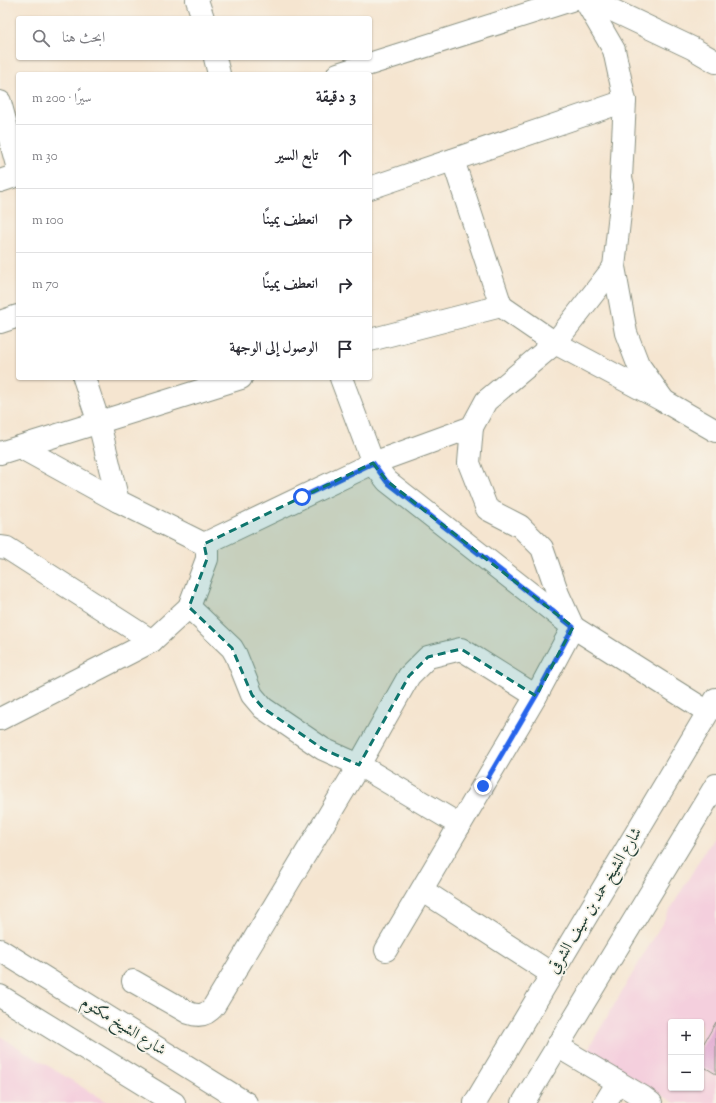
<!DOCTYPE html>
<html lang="ar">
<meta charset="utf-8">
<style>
:root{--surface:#fff;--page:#f2f2f3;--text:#2b2b33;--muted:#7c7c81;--line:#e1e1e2}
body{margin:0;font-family:"Sorts Mill Goudy",Amiri,serif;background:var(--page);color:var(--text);direction:rtl}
.controls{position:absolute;right:12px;bottom:12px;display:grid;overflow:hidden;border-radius:4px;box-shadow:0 1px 3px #0004}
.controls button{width:36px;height:36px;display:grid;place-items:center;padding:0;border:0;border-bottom:1px solid var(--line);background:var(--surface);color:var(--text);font:20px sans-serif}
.stop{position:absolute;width:12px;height:12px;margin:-9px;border:3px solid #2563eb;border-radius:50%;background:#fff}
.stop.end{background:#2563eb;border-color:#fff;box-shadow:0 1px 4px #0008}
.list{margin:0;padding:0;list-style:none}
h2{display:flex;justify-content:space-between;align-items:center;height:52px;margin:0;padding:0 16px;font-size:17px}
h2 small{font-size:13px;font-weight:400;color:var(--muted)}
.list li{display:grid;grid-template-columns:26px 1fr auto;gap:12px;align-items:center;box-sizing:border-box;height:64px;padding:0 16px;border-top:1px solid var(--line)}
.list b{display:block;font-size:15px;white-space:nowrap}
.list em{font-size:13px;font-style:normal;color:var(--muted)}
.icon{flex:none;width:22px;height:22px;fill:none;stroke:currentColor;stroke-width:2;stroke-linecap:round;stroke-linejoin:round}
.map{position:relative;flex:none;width:716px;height:1103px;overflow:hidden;direction:ltr}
.search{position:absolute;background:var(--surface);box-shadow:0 1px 3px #0004;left:16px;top:16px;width:356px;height:44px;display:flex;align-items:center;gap:10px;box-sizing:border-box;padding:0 14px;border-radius:4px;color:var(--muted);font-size:15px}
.panel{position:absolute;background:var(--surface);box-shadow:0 1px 3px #0004;left:16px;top:72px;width:356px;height:308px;border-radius:4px;direction:rtl}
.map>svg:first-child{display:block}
.built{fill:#f4cfdd;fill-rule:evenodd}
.building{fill:#e1aad2}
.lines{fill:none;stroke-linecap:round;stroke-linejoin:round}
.minor-casing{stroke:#8a9182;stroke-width:24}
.major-casing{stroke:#8a9182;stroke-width:24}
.minor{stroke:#fff;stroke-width:22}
.major{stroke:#fff;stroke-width:22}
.route{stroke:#2563eb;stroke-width:5}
.marked{fill:#0f766e;fill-opacity:0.2;stroke:#0f766e;stroke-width:3;stroke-dasharray:8 5;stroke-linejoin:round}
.labels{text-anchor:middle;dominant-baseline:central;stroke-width:3.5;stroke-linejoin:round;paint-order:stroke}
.street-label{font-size:16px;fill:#1f3d34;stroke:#f7f3e8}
</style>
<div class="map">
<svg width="716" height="1103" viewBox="0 0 716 1103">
<rect width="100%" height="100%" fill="#f7f3e8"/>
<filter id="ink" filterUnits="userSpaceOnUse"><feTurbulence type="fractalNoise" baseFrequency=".025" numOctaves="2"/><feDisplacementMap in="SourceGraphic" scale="8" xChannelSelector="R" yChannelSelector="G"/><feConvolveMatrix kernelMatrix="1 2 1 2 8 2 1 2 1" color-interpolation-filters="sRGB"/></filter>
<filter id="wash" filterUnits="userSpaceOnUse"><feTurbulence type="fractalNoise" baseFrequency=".012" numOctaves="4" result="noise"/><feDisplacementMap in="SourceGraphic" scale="16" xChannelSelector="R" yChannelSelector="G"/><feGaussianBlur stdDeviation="0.9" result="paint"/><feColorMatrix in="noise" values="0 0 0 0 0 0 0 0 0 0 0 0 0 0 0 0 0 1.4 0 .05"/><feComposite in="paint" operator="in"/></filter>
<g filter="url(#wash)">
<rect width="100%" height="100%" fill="#f5e5d0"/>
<g class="built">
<path d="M 716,832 L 716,1103 L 675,1103 L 587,1051 ZM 671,1022 L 701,1022 L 701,1088 L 671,1088 Z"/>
<polygon points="0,1036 108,1103 0,1103"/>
</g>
<g id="blocks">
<polygon class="building" points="716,1022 716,1074 701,1065 701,1048"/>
</g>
</g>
<g filter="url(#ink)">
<use href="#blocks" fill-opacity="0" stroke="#8a9182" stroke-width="1"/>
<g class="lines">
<defs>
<g id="minor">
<polyline points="197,0 203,18"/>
<polyline points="585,0 614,50 625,101 621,178 623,186 614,267 626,333 638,364 664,401"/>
<polyline points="591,0 692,48 716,62"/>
<polyline points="215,58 219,74"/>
<polyline points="338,74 571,0"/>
<polyline points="0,102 18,169"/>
<polyline points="453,160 501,306"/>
<polyline points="0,181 18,175"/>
<polyline points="370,188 625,101"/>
<polyline points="0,322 18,316"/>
<polyline points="370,340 501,306 555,343 664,401 716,431"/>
<polyline points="341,378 373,463 387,481 573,627 708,712"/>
<polyline points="20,447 118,501"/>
<polyline points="0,453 241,378"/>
<polyline points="204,544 373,463 472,427 486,401 555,343 614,267"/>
<polyline points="0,547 7,548 152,641"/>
<polyline points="0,719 131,652 152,641 189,607 207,559 207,551 204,544 118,501 99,423 84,378"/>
<polyline points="460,825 359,765 409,676 428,657 461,649 536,696"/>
<polyline points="422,890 552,974"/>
<polyline points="386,950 536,696 573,627 558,594 542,548 520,526 487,509 469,463 472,427"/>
<path d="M 133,981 L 189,1013 C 200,1017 207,1015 214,1006 L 359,765 L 323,749 L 263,708 L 252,695 L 236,655 L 232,648 L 189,607"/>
<polyline points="557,1046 643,1097 651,1103"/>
<polyline points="605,1103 618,1082"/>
</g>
<g id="major">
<polyline points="0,950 246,1103"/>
<polyline points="0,996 174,1103"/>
<polyline points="475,1103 716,699"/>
<polyline points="523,1103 716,785"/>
</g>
</defs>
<use href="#minor" class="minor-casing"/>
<use href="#major" class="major-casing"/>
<use href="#minor" class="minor"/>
<use href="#major" class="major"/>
</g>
</g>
<g class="lines" filter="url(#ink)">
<polyline class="route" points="302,497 373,463 387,482 573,627 536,696 483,786"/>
</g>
<path class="marked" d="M 373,463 L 387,481 L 573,627 L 536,696 L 461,649 L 428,657 L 409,676 L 359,765 L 323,749 L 263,708 L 252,695 L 232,648 L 189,607 L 207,559 L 204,544 Z"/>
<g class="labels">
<g class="street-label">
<text transform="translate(596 901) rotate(-59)">شارع الشيخ حمد بن سيف الشرقي</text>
<text transform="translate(123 1027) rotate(32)">شارع الشيخ مكتوم</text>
</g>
</g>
</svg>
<div class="controls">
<button>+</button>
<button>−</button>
</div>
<div class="stop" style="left:302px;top:497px"></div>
<div class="stop end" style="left:483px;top:786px"></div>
<div class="search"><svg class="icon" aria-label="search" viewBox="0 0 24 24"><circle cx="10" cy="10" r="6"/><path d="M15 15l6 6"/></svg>ابحث هنا</div>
<section class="panel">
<h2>3 دقيقة<small>سيرًا · 200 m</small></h2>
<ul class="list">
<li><svg class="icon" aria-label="ahead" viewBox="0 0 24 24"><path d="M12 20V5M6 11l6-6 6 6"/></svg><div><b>تابع السير</b></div><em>30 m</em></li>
<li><svg class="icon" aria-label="right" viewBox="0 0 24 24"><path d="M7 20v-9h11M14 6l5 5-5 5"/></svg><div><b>انعطف يمينًا</b></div><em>100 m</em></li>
<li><svg class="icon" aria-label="right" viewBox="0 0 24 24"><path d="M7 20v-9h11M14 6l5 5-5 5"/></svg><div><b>انعطف يمينًا</b></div><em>70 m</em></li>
<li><svg class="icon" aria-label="arrive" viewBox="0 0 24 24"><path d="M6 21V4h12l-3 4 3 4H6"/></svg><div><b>الوصول إلى الوجهة</b></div></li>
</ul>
</section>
</div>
